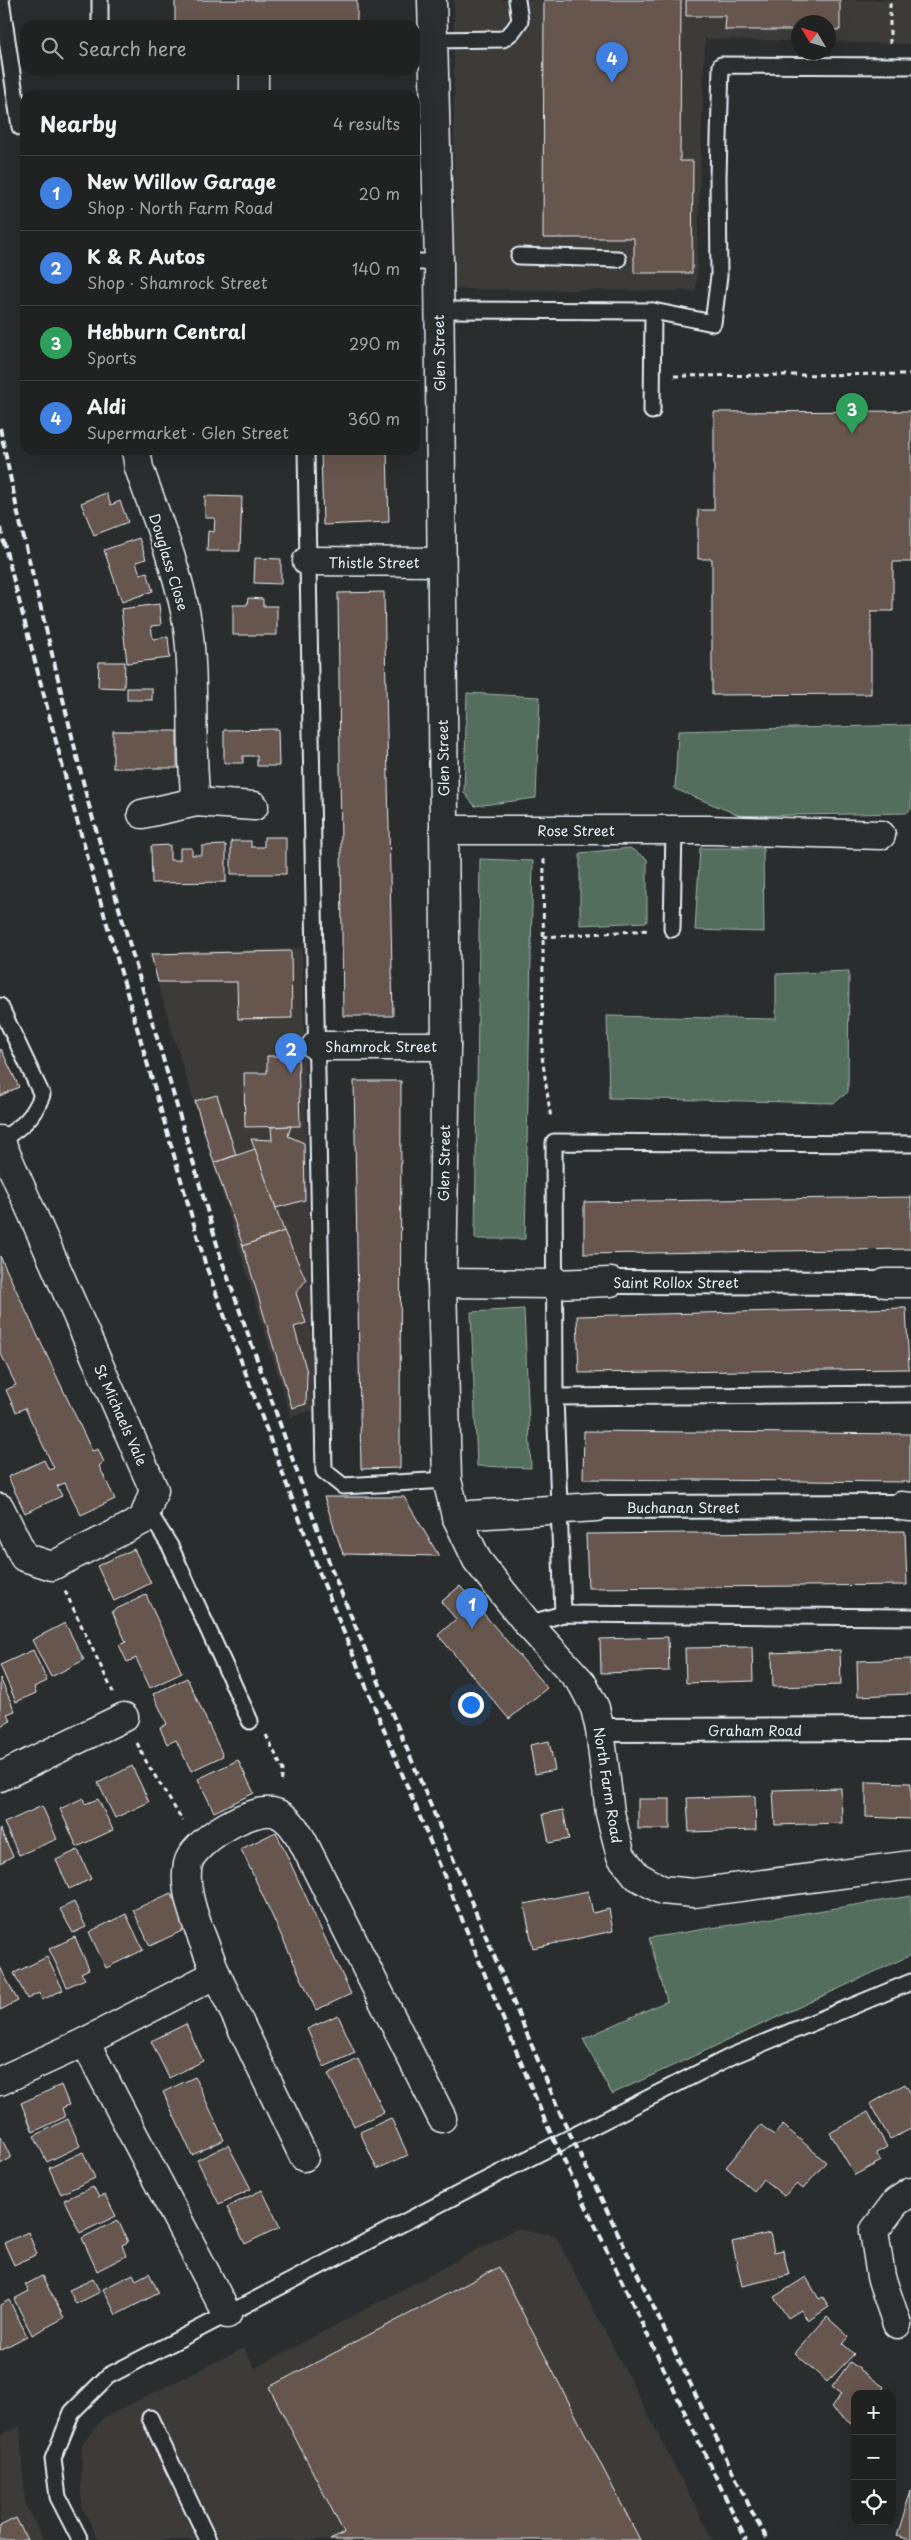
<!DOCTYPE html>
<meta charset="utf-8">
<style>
:root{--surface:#202222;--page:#2d2f2f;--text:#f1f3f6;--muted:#a2a4a5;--line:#3d3f40;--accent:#d93025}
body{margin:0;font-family:"Playpen Sans",sans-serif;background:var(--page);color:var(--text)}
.controls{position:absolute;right:15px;bottom:15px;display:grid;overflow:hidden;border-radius:10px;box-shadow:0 5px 20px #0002}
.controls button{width:45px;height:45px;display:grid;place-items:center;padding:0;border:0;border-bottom:1px solid var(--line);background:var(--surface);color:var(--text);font:25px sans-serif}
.compass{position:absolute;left:791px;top:15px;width:45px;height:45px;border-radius:50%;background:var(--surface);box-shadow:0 5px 20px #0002;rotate:308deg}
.you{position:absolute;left:470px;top:1704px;width:18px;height:18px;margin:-12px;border:4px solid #fff;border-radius:50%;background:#1a73e8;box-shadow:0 0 0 8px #1a73e833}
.badge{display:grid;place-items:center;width:32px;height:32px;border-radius:50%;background:var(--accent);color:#fff;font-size:16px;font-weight:700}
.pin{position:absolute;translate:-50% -41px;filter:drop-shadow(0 1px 2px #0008)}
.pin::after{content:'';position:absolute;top:26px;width:18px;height:15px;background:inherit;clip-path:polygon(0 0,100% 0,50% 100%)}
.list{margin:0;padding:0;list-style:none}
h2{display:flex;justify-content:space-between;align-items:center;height:65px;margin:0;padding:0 20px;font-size:21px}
h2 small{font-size:16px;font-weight:400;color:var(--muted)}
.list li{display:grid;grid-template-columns:32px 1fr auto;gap:15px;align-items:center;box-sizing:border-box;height:75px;padding:0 20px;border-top:1px solid var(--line)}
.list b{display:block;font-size:19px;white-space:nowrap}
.list p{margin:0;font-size:16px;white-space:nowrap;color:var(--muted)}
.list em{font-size:16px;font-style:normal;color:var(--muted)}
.icon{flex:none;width:28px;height:28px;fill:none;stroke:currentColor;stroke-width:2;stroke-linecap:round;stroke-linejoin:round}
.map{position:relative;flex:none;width:911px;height:2540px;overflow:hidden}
.search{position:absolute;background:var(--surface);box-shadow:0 5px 20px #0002;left:20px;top:20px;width:400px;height:55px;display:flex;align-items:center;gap:12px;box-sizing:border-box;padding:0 18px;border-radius:15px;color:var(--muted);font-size:19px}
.panel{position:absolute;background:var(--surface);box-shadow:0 5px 20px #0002;left:20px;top:90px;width:400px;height:365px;border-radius:15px}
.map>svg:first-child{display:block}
.built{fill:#3c3a38}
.green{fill:#536e5d;stroke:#9eb0aa}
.building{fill:#66574e;stroke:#e8f1f8}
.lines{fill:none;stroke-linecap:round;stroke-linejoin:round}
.service-casing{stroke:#e8f1f8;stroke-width:19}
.pedestrian-casing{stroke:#e8f1f8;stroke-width:26}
.minor-casing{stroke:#e8f1f8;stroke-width:31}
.path{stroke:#e8f1f8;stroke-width:3;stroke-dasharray:5 4;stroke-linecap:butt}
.service{stroke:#2a2d2e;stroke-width:15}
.pedestrian{stroke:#2a2d2e;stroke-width:22}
.minor{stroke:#2a2d2e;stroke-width:28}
.rail{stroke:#e8f1f8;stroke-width:4;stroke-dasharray:8 4;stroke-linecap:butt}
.labels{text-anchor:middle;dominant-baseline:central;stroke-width:4.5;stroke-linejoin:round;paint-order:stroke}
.street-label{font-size:14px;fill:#e8f1f8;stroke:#2a2d2e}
</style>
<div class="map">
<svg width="911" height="2540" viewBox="0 0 911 2540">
<rect width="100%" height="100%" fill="#2a2d2e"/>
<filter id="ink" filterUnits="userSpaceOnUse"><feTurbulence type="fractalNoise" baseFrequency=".02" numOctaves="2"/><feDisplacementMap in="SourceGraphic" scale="10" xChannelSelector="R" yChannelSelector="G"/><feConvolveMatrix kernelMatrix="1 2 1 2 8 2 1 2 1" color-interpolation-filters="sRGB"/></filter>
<g filter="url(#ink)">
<g class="built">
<polygon points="454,0 911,0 911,44 829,42 828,22 798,22 798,41 705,39 696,291 454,289"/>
<polygon points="302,948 313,1410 291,1417 148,953"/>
<polygon points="516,2229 555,2235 713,2540 99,2540 81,2505 82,2444 103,2418 244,2348 255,2368"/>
<polygon points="20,2426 25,2505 44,2540 0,2540 0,2436"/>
</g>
<g class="green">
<polygon points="467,693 540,697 536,798 475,806 464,793"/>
<polygon points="911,725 911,809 906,813 741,816 675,789 678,731"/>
<polygon points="630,848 647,859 647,922 580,925 580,853"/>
<polygon points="700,848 763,848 764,932 695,930"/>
<polygon points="480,859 533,861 525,1239 475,1239"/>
<polygon points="849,971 848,1092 834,1103 609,1098 607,1016 776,1019 776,974"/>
<polygon points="524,1309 531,1468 477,1466 471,1312"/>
<polygon points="911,1896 911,1955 612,2094 583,2039 667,2001 649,1938"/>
</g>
<g class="building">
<rect x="175" y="0" width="182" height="25"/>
<polygon points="544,0 681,0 680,161 693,161 692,273 634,273 634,238 543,238"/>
<polygon points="686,0 840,0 840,30 828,30 828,22 798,22 798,30 725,30 726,16 686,16"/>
<polygon points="911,411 911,562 893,562 893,611 871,611 871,694 712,695 712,559 698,559 698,510 714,510 714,412"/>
<polygon points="321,450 387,450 389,522 323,525"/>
<polygon points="106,493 111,505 120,501 128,522 94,535 81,503"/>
<polygon points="205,496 242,497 240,551 207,551 208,531 214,532 215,518 205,518"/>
<polygon points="139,538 146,559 136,562 140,574 147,572 153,591 122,602 104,550"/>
<polygon points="255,558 281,559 281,584 254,583"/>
<polygon points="384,592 393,1016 343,1016 338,593"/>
<polygon points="248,598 263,599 263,606 277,606 277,635 233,635 233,605 247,605"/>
<polygon points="159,604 161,625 151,626 153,639 168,637 170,658 127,663 121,609"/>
<polygon points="99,662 125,662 124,688 98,687"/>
<rect x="127" y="688" width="25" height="12"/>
<polygon points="278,729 279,766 257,766 257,756 243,756 243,763 224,763 224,730"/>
<rect x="113" y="731" width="64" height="37"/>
<polygon points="264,837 286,837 286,874 231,874 231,841 251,841 251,847 264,847"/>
<polygon points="170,845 170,860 180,860 180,848 192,848 192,855 202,855 202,846 226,845 226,882 152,883 151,846"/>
<polygon points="291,951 292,1018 238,1019 237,982 158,982 151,954"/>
<polygon points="1,1049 19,1087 0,1096 0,1050"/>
<polygon points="267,1056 298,1056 300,1126 245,1127 244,1073 267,1073"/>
<polygon points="354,1081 401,1081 400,1468 361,1469"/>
<polygon points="217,1095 236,1155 214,1163 195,1101"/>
<polygon points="291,1126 288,1136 304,1143 305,1200 276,1208 251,1139 272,1140 271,1127"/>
<polygon points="255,1149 284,1231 243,1246 214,1163"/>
<polygon points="911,1197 911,1249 584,1254 584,1202"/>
<polygon points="284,1231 306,1280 296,1293 306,1323 294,1327 307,1372 306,1404 292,1408 243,1246"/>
<polygon points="0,1256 92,1451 98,1449 104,1462 99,1466 115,1499 81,1515 65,1483 57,1486 62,1496 25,1513 8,1477 44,1460 49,1470 54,1468 25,1408 16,1412 6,1390 16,1385 0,1352"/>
<polygon points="906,1308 909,1369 579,1373 577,1316"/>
<polygon points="584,1431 910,1434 910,1482 583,1479"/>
<polygon points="324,1497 404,1497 439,1556 343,1554"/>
<polygon points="905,1531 907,1585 588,1588 586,1534"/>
<polygon points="134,1549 151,1583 114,1601 97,1566"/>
<polygon points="460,1586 547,1688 509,1719 438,1635 456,1619 441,1602"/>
<polygon points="146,1595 182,1673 150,1688 136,1658 127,1662 119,1645 126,1642 112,1611"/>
<polygon points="65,1623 84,1660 51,1677 32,1640"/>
<polygon points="668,1637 669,1671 601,1673 600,1639"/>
<polygon points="752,1647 753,1681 686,1683 685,1648"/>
<polygon points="33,1650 47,1681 34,1687 36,1693 16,1702 0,1665"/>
<polygon points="840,1650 841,1685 773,1687 772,1653"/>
<polygon points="911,1659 911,1694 858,1696 857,1661"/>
<polygon points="0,1678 15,1711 7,1714 11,1721 0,1726"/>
<polygon points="187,1678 223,1756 191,1771 176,1740 167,1744 160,1728 167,1724 153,1694"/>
<polygon points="549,1741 555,1770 535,1774 530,1745"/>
<polygon points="238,1760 254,1793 214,1812 198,1779"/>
<polygon points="132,1766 149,1802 115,1818 98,1783"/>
<polygon points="866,1782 911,1783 911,1819 866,1817"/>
<polygon points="841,1788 842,1823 775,1825 773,1790"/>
<polygon points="755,1796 756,1830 689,1832 687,1798"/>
<polygon points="83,1798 85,1804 98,1799 113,1830 77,1847 60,1809"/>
<rect x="638" y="1799" width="32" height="30"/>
<polygon points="42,1806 57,1839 19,1855 4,1823"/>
<polygon points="563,1810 569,1839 549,1843 543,1814"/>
<polygon points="0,1829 13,1856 0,1863"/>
<polygon points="276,1832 351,1994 316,2010 241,1849"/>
<polygon points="78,1850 91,1879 69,1889 56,1860"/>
<polygon points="588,1891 593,1913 609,1909 613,1931 533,1948 524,1904"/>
<polygon points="171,1893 188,1928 150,1946 133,1910"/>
<polygon points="74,1902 86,1927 73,1933 60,1909"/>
<polygon points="126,1914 143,1950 106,1968 89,1932"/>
<polygon points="75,1937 89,1969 81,1973 85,1979 67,1987 49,1949"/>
<polygon points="47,1957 63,1990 42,2000 39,1993 27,1999 14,1973"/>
<polygon points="0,1967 18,2001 0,2010"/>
<polygon points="338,2015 355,2053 324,2067 307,2029"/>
<polygon points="186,2024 203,2061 169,2078 151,2041"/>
<polygon points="358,2059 384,2112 354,2126 328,2074"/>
<polygon points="195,2077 224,2140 192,2155 163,2092"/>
<polygon points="905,2084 911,2094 911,2129 890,2139 870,2104"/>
<polygon points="61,2085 69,2105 62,2108 65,2117 33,2132 21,2103"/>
<polygon points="868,2112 887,2147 876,2153 881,2161 855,2175 830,2133"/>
<polygon points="391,2118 408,2155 377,2169 360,2132"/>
<polygon points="68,2119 80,2146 47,2162 34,2136"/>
<polygon points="761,2125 774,2135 783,2125 826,2162 803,2189 797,2184 784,2196 763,2179 754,2191 726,2167"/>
<polygon points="1,2137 11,2158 0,2164 0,2138"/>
<polygon points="228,2145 251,2189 219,2204 197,2160"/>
<polygon points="83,2152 95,2178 61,2194 49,2168"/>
<polygon points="93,2187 99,2197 105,2195 116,2216 80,2233 64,2200"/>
<polygon points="262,2190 280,2227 245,2244 227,2207"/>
<polygon points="118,2220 128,2242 122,2245 126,2256 97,2271 82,2238"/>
<polygon points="28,2232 37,2254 14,2265 4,2243"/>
<polygon points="770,2233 774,2252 783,2250 789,2275 742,2286 732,2242"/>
<polygon points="499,2267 640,2540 330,2540 344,2533 269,2387"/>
<polygon points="149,2273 159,2293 116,2315 103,2289 133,2274 136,2280"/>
<polygon points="42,2276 64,2318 32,2335 14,2299 29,2291 25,2285"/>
<polygon points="806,2277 819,2299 823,2297 829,2307 808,2321 801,2310 788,2318 774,2297"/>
<polygon points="93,2279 100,2292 76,2304 69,2290"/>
<polygon points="9,2300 27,2336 0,2350 0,2305"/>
<polygon points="827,2317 849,2337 843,2344 854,2354 827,2382 795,2353"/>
<polygon points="850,2362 884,2387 880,2393 882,2394 855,2394 855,2426 831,2408 841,2394 832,2387"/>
<polygon points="911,2490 911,2540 897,2536"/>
<polygon points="16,2518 27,2540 0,2540 0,2526"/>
</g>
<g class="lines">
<defs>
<g id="service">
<polyline points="1,0 20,127"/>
<polyline points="100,0 100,25"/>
<polyline points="432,40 503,39 512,32 520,21 517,0"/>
<polyline points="519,256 618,259"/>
<polyline points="415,262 439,262"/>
<polyline points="439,310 653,311 652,411"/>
<polyline points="653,311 713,323 719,276 718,177 721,65 911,66"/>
<polyline points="306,450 324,1471 343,1486 447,1480"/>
<polyline points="672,929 674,830"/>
<path d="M 0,1006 L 42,1095 C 33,1119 21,1127 1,1140"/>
<polyline points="555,1397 911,1394"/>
<polyline points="148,1511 170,1546 250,1721"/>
<polyline points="563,1614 555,1397 554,1142 911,1144"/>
<polyline points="528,1624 563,1614 911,1617"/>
<polyline points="150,2418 208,2540"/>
<polyline points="80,2540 58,2497 53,2459 72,2412 108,2376 478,2184 732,2056 911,1982"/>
</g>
<g id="pedestrian">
<polyline points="611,1282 885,1283"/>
<polyline points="596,1507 901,1506"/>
<polyline points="600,1730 911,1729"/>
</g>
<g id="minor">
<polyline points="432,0 439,262 446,1046 442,1283 447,1480 456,1516 477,1560 528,1624 582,1683 595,1708 600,1730 610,1813 621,1856 637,1876 662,1890 694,1893 911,1865"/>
<polyline points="254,95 254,70"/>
<path d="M 136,450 L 139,468 C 157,520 180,573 188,628 C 196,686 189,744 196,802 L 254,806"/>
<polyline points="307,561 441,562"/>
<polyline points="142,814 196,802"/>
<polyline points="444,830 709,830 881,835"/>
<polyline points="316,1046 446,1046"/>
<polyline points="0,1140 154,1490 143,1520 52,1566 24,1557 0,1508"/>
<polyline points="442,1283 554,1284 611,1282"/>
<polyline points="885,1283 911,1283"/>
<polyline points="901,1506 911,1507"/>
<polyline points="456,1516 596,1507"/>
<polyline points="0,1777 124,1717"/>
<path d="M 216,1974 C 205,1942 181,1896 188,1864 C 193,1841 254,1805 276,1813 C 288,1817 295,1829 302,1840 L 442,2118"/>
<polyline points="85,2042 216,1974 304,2157"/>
<polyline points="0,2081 85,2042 227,2314"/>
<polyline points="897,2324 881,2277 874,2231 896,2202 911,2192"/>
</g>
</defs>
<use href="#service" class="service-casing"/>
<use href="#pedestrian" class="pedestrian-casing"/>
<use href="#minor" class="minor-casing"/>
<g class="path">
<polyline points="890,44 890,0"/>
<polyline points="674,376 911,374"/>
<polyline points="544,859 542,1056 551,1119"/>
<polyline points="543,937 650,930"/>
<polyline points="65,1591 113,1692"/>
<polyline points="266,1735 283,1770 281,1785"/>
<polyline points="137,1743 147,1763 183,1821"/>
</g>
<use href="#service" class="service"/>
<use href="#pedestrian" class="pedestrian"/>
<use href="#minor" class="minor"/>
<g class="rail">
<polyline points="0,428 18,514 88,802 162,1055 221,1258 333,1573 561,2115 756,2520 768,2540"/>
<polyline points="0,528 74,810 206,1266 321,1577 546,2123 746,2540"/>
</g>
</g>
</g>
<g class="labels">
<g class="street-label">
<text transform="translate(439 353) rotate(-91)">Glen Street</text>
<text transform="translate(169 562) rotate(73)">Douglass Close</text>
<text x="374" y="562">Thistle Street</text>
<text transform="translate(443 758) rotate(-91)">Glen Street</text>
<text x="576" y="830">Rose Street</text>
<text x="381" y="1046">Shamrock Street</text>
<text transform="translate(444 1163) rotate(-89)">Glen Street</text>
<text x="676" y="1282">Saint Rollox Street</text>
<text transform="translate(121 1415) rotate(66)">St Michaels Vale</text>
<text x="683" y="1507">Buchanan Street</text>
<text x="755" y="1730">Graham Road</text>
<text transform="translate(608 1785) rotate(81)">North Farm Road</text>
</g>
</g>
</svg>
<div class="controls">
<button>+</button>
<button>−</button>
<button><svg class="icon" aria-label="locate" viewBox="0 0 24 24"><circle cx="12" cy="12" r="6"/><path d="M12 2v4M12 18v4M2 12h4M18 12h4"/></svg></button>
</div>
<svg class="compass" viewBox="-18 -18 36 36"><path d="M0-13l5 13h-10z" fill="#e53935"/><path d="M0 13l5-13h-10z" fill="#a2a4a5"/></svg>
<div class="you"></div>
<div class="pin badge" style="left:472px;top:1629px;background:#3f7fe0">1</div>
<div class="pin badge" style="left:291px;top:1074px;background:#3f7fe0">2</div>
<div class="pin badge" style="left:852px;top:434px;background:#2e9e5b">3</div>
<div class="pin badge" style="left:612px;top:83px;background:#3f7fe0">4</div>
<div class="search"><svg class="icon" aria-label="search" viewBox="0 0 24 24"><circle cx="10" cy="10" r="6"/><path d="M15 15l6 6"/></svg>Search here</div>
<section class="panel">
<h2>Nearby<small>4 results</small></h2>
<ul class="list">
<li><span class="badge" style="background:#3f7fe0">1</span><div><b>New Willow Garage</b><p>Shop · North Farm Road</p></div><em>20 m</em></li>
<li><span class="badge" style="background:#3f7fe0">2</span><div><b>K &amp; R Autos</b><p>Shop · Shamrock Street</p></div><em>140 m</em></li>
<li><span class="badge" style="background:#2e9e5b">3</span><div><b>Hebburn Central</b><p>Sports</p></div><em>290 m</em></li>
<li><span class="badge" style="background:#3f7fe0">4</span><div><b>Aldi</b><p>Supermarket · Glen Street</p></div><em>360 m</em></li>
</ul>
</section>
</div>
